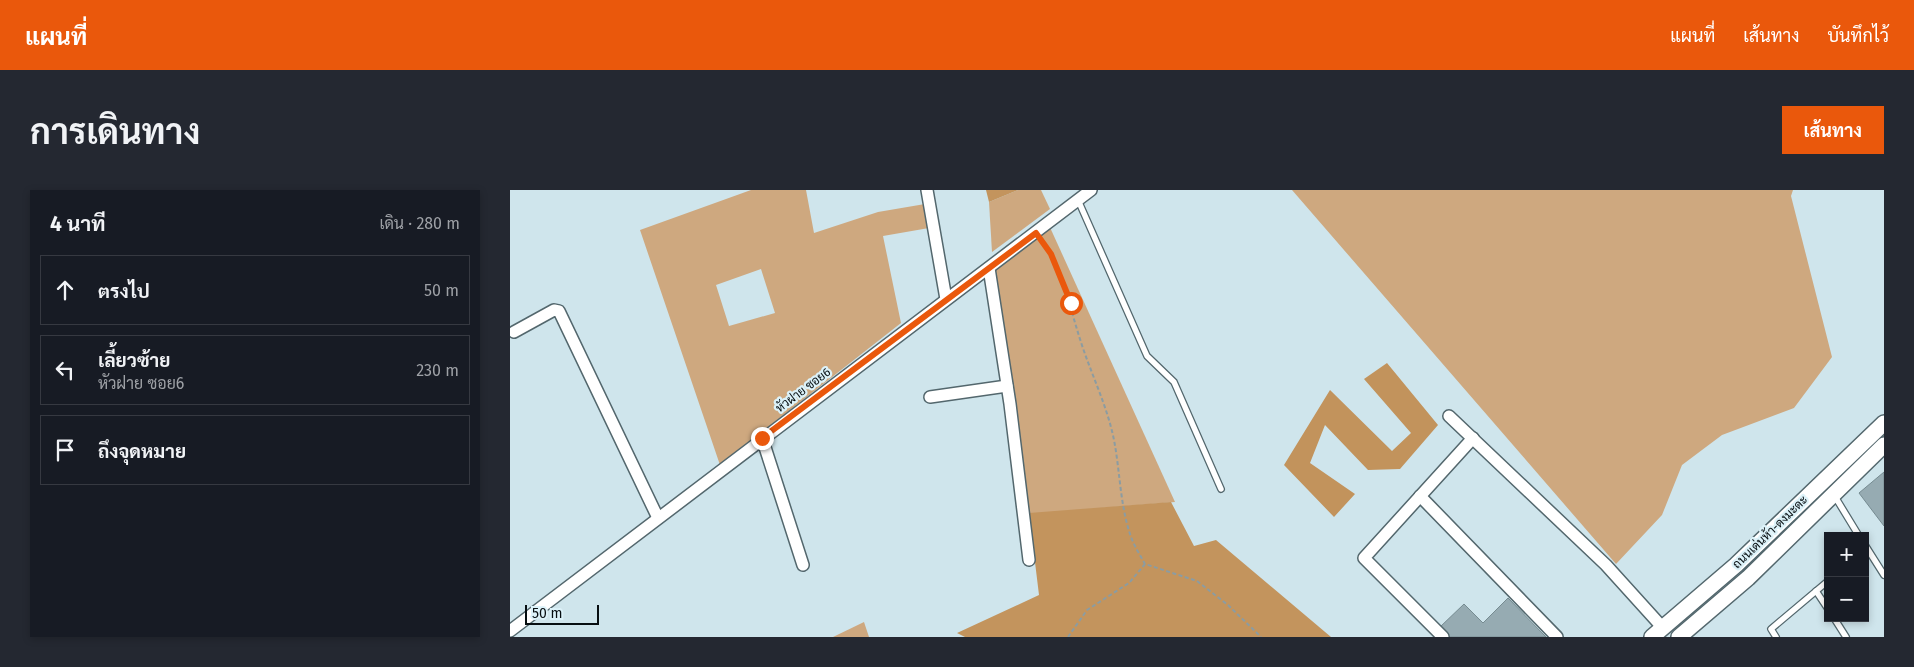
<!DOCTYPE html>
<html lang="th">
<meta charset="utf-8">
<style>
:root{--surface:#171b24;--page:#242831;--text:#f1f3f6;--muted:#9ea1a6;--line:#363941;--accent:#ea580c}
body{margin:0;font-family:"Fira Sans",Sarabun,sans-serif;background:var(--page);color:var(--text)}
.controls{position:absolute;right:15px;bottom:15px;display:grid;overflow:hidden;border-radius:0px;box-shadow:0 2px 8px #0003}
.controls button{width:45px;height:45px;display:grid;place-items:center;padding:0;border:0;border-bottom:1px solid var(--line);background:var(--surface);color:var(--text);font:25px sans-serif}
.scale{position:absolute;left:15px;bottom:12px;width:74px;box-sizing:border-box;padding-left:5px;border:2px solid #070e11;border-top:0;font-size:14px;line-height:18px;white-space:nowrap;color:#070e11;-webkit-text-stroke:4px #dcf2f9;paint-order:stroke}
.stop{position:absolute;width:15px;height:15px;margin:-11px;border:4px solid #ea580c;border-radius:50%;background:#fff}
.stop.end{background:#ea580c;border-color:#fff;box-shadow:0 1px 5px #0008}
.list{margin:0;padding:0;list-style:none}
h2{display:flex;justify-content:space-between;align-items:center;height:65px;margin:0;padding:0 20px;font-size:21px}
h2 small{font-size:16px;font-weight:400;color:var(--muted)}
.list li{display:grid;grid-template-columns:32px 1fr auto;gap:15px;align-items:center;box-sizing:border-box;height:70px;margin:0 10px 10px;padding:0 10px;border:1px solid var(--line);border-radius:0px}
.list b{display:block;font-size:19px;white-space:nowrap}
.list p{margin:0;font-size:16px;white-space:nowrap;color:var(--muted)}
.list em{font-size:16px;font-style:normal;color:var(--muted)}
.icon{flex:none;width:28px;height:28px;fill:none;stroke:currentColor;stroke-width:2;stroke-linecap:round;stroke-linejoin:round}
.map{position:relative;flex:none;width:1374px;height:447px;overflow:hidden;border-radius:0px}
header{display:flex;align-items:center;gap:30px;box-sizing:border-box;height:70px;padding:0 25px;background:var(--accent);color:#fff}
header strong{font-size:24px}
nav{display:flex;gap:28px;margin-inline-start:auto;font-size:18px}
.intro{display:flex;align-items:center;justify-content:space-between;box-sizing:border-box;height:120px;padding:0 30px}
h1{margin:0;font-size:35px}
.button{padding:12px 22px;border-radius:0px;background:var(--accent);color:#fff;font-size:18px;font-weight:700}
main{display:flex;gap:30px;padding:0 30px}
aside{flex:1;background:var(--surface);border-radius:0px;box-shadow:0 2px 8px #0003}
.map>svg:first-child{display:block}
.green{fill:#cea87f;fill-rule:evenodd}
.forest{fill:#c3945d}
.water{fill:#c2935c}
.building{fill:#96abb2;stroke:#768b91}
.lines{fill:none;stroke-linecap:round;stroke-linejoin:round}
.service-casing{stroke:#53676d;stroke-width:8}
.minor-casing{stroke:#53676d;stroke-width:14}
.secondary-casing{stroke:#53676d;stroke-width:18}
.path{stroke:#8b9ca2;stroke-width:2;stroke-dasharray:4 2.5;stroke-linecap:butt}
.service{stroke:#fff;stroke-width:5.5}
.minor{stroke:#fff;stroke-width:11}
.secondary{stroke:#fff;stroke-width:15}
.route{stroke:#ea580c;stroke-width:6}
.labels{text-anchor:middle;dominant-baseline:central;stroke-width:4.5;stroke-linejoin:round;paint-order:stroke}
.street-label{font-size:12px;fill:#070e11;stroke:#dcf2f9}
</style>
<header>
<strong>แผนที่</strong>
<nav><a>แผนที่</a><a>เส้นทาง</a><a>บันทึกไว้</a></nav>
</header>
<div class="intro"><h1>การเดินทาง</h1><a class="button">เส้นทาง</a></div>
<main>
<aside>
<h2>4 นาที<small>เดิน · 280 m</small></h2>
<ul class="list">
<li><svg class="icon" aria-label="ahead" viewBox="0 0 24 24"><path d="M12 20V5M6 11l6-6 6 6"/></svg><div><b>ตรงไป</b></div><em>50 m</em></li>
<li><svg class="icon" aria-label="left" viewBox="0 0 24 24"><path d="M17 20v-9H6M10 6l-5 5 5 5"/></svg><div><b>เลี้ยวซ้าย</b><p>หัวฝาย ซอย6</p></div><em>230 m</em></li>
<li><svg class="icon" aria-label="arrive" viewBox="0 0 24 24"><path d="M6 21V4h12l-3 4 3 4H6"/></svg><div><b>ถึงจุดหมาย</b></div></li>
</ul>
</aside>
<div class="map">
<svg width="1374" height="447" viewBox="0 0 1374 447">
<rect width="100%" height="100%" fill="#cfe5ec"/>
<g class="green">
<path d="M 241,0 L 296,0 L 304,43 L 368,22 L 415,14 L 419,38 L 373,46 L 391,133 L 210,275 L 130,40 ZM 251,79 L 265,123 L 219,136 L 206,95 Z"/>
<polygon points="508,0 531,0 540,19 482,62 479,12"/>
<polygon points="782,0 1283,0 1281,6 1322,167 1284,218 1212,245 1172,275 1152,325 1106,374"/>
<polygon points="538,33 665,312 519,324 479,78"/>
<polygon points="354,432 359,447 323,447"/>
</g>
<g class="forest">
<polygon points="476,0 508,0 479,12"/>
<polygon points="661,312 684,356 706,350 821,447 455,447 447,443 529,405 519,323"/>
</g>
<polygon class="water" points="877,173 928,235 890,279 858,280 815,235 800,273 845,304 824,327 774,275 820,200 882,261 901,243 854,189"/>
<g class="building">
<polygon points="1374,282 1374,336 1349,303"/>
<polygon points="998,408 1036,447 940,447 930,437 954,414 973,433"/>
</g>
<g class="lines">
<defs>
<g id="service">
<polyline points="568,10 637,166 664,192 711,299"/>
<polyline points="1324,305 1349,346"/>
<polyline points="1355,355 1374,385"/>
<polyline points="1306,401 1318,419"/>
<polyline points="1324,428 1336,447"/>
<polyline points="1266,447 1261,439 1318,391"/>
</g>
<g id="minor">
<polyline points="417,0 436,109"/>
<polyline points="479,78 500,214 519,370"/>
<polyline points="4,142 44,120 49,121 148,328"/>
<polyline points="420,207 497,196"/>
<polyline points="939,226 1096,375 1153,438"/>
<polyline points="252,248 293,375"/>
<polyline points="910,306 1047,447"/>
<polyline points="0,441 581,0"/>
<polyline points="933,447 854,368 963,248"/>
</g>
<g id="secondary">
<polyline points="1142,447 1226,375 1374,233"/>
<polyline points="1169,447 1238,388 1374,255"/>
</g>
</defs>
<use href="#service" class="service-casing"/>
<use href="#minor" class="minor-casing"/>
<use href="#secondary" class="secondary-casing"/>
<g class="path">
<path d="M 531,51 C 555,85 561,125 575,164 C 585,192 598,220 604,250 C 610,281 610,314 620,344 C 623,354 630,365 635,374 L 687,391 L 718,415 L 751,447"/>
<polyline points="558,447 577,420 619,393 635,374"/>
</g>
<use href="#service" class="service"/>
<use href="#minor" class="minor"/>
<use href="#secondary" class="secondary"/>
</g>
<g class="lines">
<polyline class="route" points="252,248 526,43 541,64 561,113"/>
</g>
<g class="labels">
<g class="street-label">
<text transform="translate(293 200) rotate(-37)">หัวฝาย ซอย6</text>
<text transform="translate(1260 342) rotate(-44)">ถนนเด่นห้า-ดงมะดะ</text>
</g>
</g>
</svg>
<div class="controls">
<button>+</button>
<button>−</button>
</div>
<div class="scale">50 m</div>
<div class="stop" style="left:561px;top:113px"></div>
<div class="stop end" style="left:252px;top:248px"></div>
</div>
</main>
